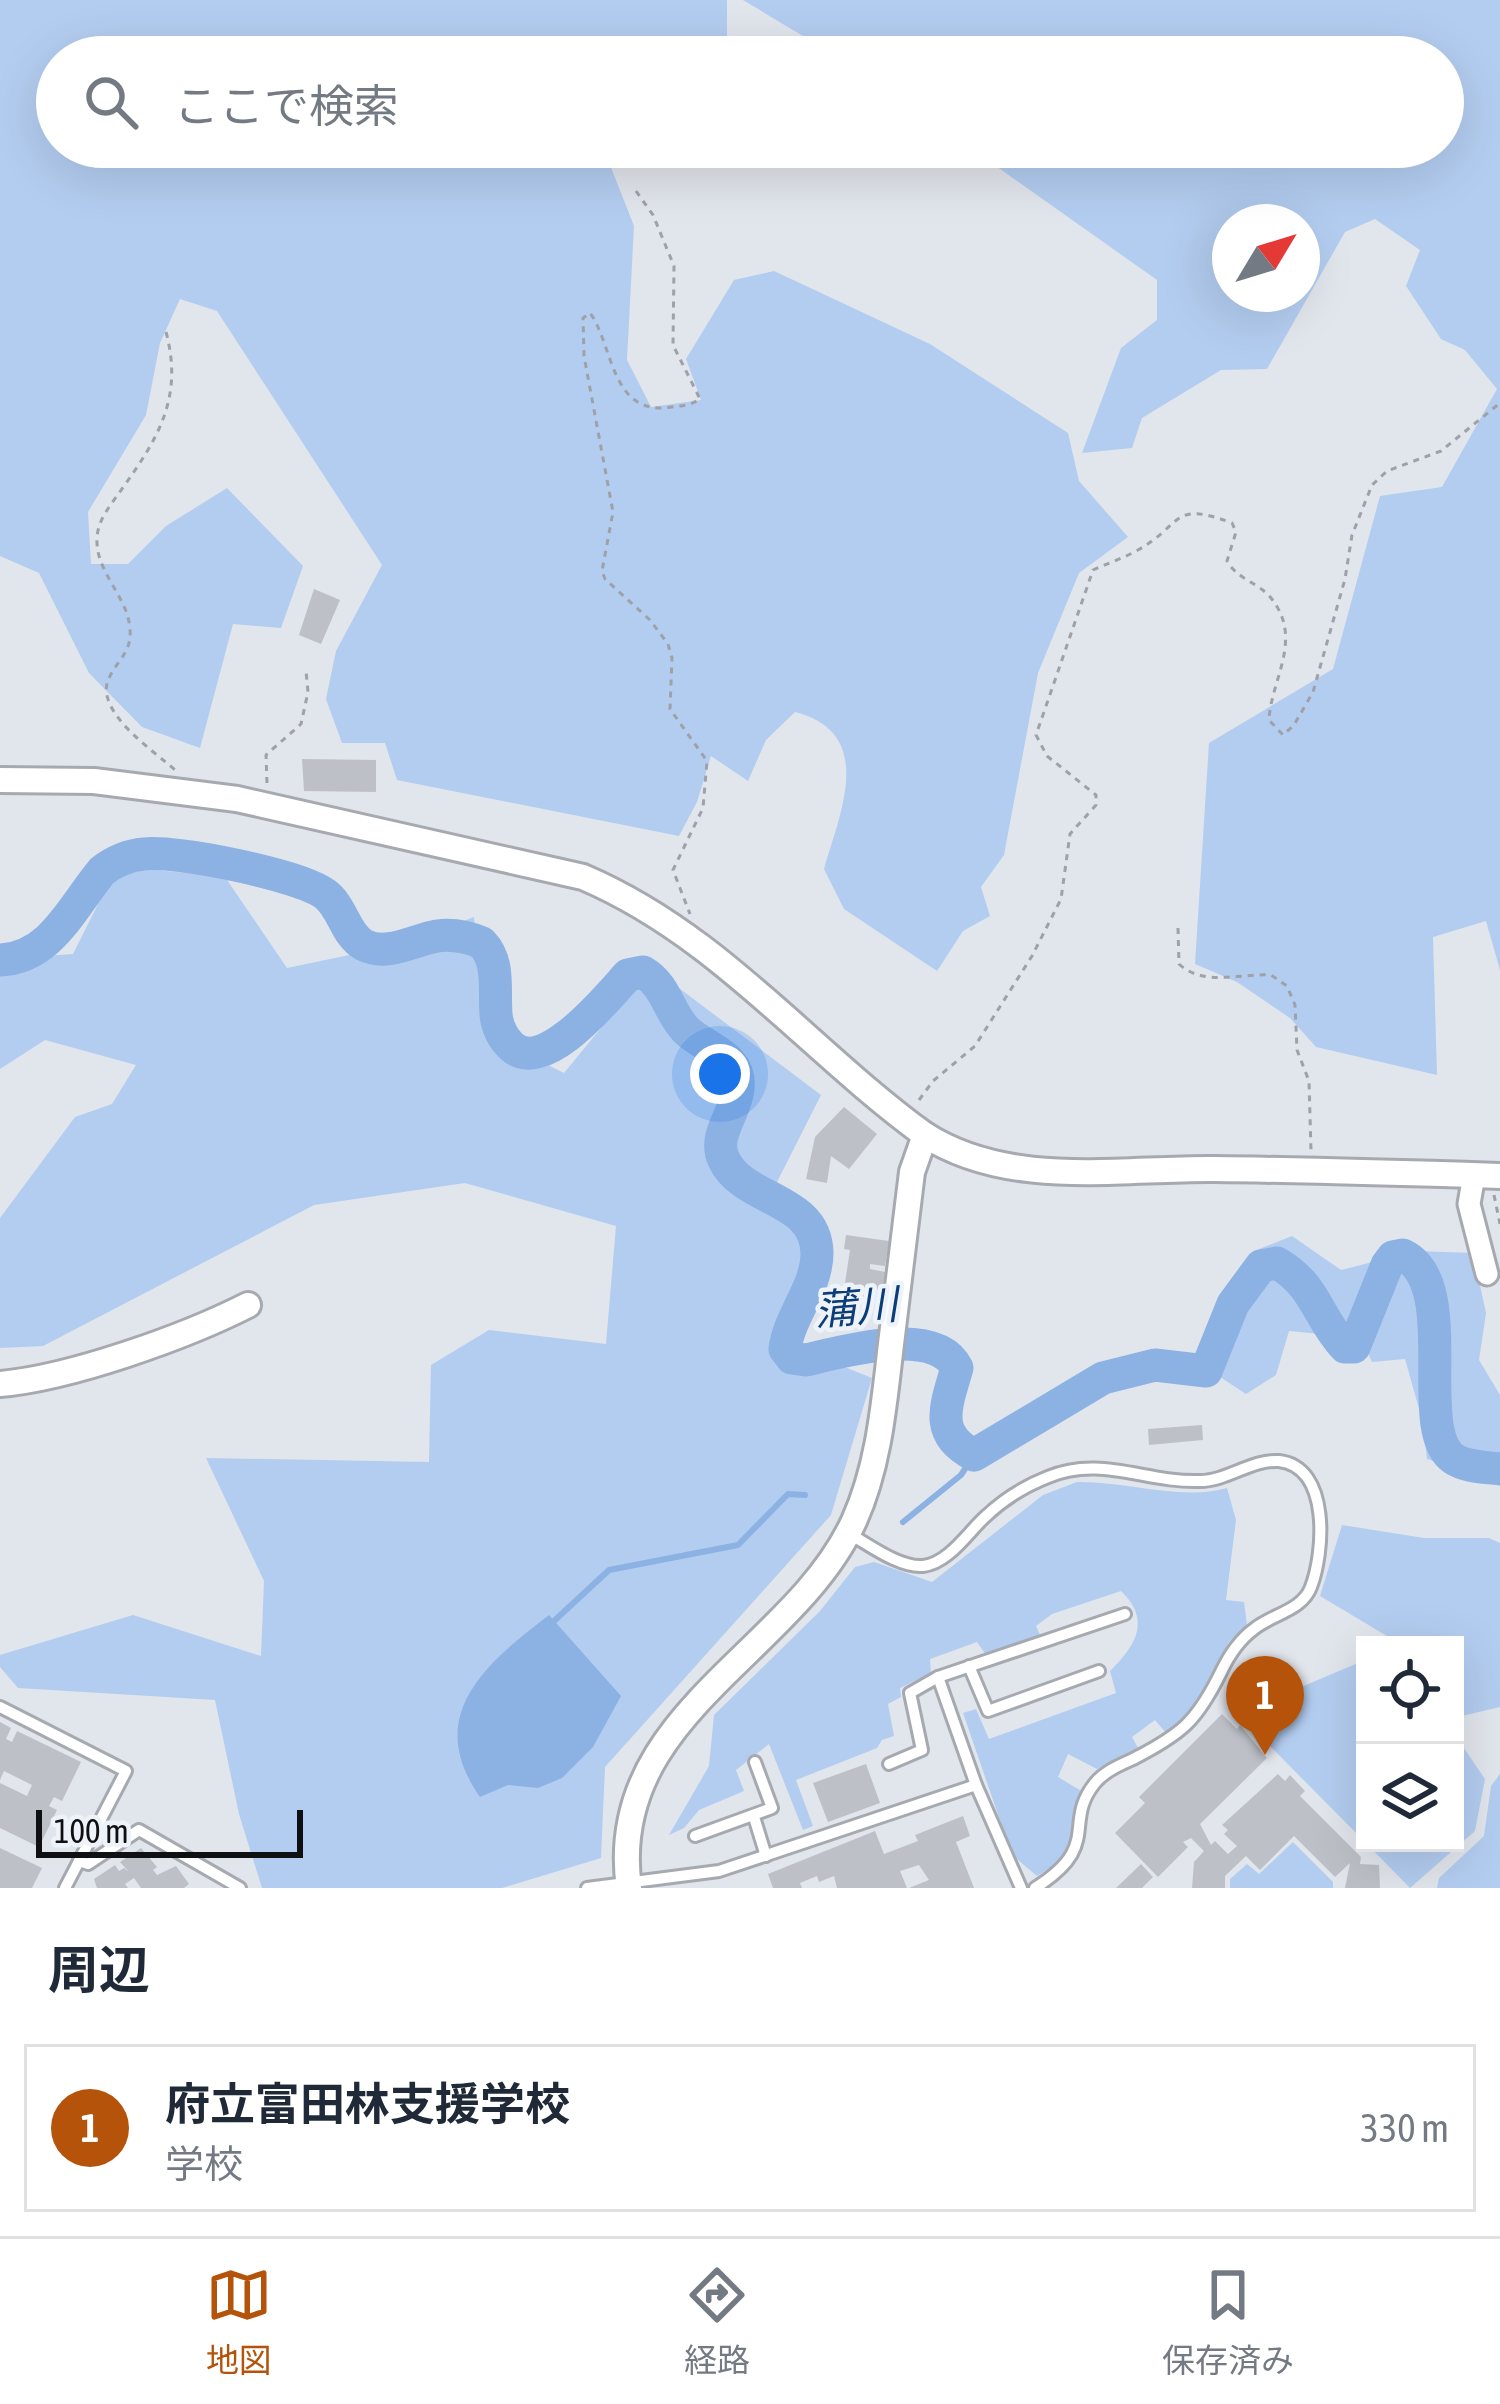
<!DOCTYPE html>
<html lang="ja">
<meta charset="utf-8">
<style>
:root{--surface:#fff;--page:#f2f2f3;--text:#1f2937;--muted:#747a83;--line:#e0e1e3;--accent:#b45309}
body{margin:0;font-family:"Asap Condensed","Noto Sans JP",sans-serif;background:var(--page);color:var(--text)}
.controls{position:absolute;right:36px;bottom:36px;display:grid;overflow:hidden;border-radius:0px;box-shadow:0 12px 48px #0002}
.controls button{width:108px;height:108px;display:grid;place-items:center;padding:0;border:0;border-bottom:3px solid var(--line);background:var(--surface);color:var(--text);font:60px sans-serif}
.compass{position:absolute;left:1212px;top:204px;width:108px;height:108px;border-radius:50%;background:var(--surface);box-shadow:0 12px 48px #0002;rotate:52deg}
.scale{position:absolute;left:36px;bottom:30px;width:267px;box-sizing:border-box;padding-left:12px;border:6px solid #0e1012;border-top:0;font-size:33px;line-height:42px;white-space:nowrap;color:#0e1012;-webkit-text-stroke:9px #eef3f9;paint-order:stroke}
.you{position:absolute;left:720px;top:1074px;width:42px;height:42px;margin:-30px;border:9px solid #fff;border-radius:50%;background:#1a73e8;box-shadow:0 0 0 18px #1a73e833}
.badge{display:grid;place-items:center;width:78px;height:78px;border-radius:50%;background:var(--accent);color:#fff;font-size:39px;font-weight:700}
.pin{position:absolute;translate:-50% -99px;filter:drop-shadow(0 3px 6px #0008)}
.pin::after{content:'';position:absolute;top:63px;width:42px;height:36px;background:inherit;clip-path:polygon(0 0,100% 0,50% 100%)}
.list{margin:0;padding:0;list-style:none}
h2{display:flex;justify-content:space-between;align-items:center;height:156px;margin:0;padding:0 48px;font-size:51px}
h2 small{font-size:39px;font-weight:400;color:var(--muted)}
.list li{display:grid;grid-template-columns:78px 1fr auto;gap:36px;align-items:center;box-sizing:border-box;height:168px;margin:0 24px 24px;padding:0 24px;border:3px solid var(--line);border-radius:0px}
.list b{display:block;font-size:45px;white-space:nowrap}
.list p{margin:0;font-size:39px;white-space:nowrap;color:var(--muted)}
.list em{font-size:39px;font-style:normal;color:var(--muted)}
.icon{flex:none;width:66px;height:66px;fill:none;stroke:currentColor;stroke-width:2;stroke-linecap:round;stroke-linejoin:round}
.map{position:relative;flex:none;width:1500px;height:1888px;overflow:hidden}
.search{position:absolute;background:var(--surface);box-shadow:0 12px 48px #0002;left:36px;right:36px;top:36px;height:132px;display:flex;align-items:center;gap:30px;box-sizing:border-box;padding:0 42px;border-radius:66px;color:var(--muted);font-size:45px}
.sheet{height:348px;background:var(--surface)}
nav{display:flex;justify-content:space-around;align-items:center;box-sizing:border-box;height:168px;border-top:3px solid var(--line);background:var(--surface);font-size:33px;color:var(--muted)}
nav a{display:grid;justify-items:center;gap:6px}
nav .on{color:var(--accent)}
.map>svg:first-child{display:block}
.green{fill:#b3cdf0;fill-rule:evenodd}
.water{fill:#8cb1e3}
.lines{fill:none;stroke-linecap:round;stroke-linejoin:round}
.stream{stroke:#8cb1e3;stroke-width:6}
.river{stroke:#8cb1e3;stroke-width:33}
.building{fill:#bdc1c7}
.service-casing{stroke:#a6aab0;stroke-width:16}
.minor-casing{stroke:#a6aab0;stroke-width:27}
.tertiary-casing{stroke:#a6aab0;stroke-width:30}
.path{stroke:#9ea1a7;stroke-width:3;stroke-dasharray:6 6;stroke-linecap:butt}
.service{stroke:#fff;stroke-width:10}
.minor{stroke:#fff;stroke-width:21}
.tertiary{stroke:#fff;stroke-width:24}
.labels{text-anchor:middle;dominant-baseline:central;stroke-width:9;stroke-linejoin:round;paint-order:stroke}
.water-label{font-size:42px;font-style:italic;fill:#0c3d79;stroke:#eef3f9}
</style>
<div class="map">
<svg width="1500" height="1888" viewBox="0 0 1500 1888">
<rect width="100%" height="100%" fill="#e1e5ec"/>
<g class="green">
<path d="M 0,0 L 727,0 L 727,57 L 57,57 L 57,147 L 603,147 L 634,226 L 627,360 L 651,407 L 701,400 L 686,359 L 734,280 L 774,271 L 930,344 L 1068,433 L 1079,481 L 1128,537 L 1079,573 L 1038,673 L 1004,855 L 981,887 L 990,916 L 963,931 L 937,971 L 844,909 L 824,869 C 840,813 877,733 795,712 L 766,740 L 748,781 L 711,756 L 697,802 L 679,836 L 397,780 L 385,743 L 342,743 L 326,699 L 336,651 L 382,565 L 217,311 L 180,299 L 160,343 L 146,415 L 88,512 L 91,564 L 128,564 L 166,526 L 227,488 L 303,566 L 281,628 L 233,624 L 200,748 L 142,727 L 89,673 L 39,573 L 0,556 Z"/>
<path d="M 743,0 L 1500,0 L 1500,970 L 1486,921 L 1433,937 L 1437,1075 L 1316,1047 L 1290,1018 L 1237,982 L 1195,964 L 1209,743 L 1333,669 L 1380,496 L 1442,487 L 1497,389 L 1465,350 L 1441,339 L 1406,286 L 1420,250 L 1375,219 L 1345,232 L 1267,369 L 1221,370 L 1142,418 L 1132,448 L 1082,453 L 1121,348 L 1157,320 L 1157,280 L 969,147 L 1443,147 L 1443,57 L 838,57 ZM 1230,222 L 1302,222 L 1302,294 L 1230,294 Z"/>
<polygon points="117,866 225,877 287,968 407,943 474,917 487,1035 564,1073 651,967 821,1095 777,1182 815,1231 797,1348 872,1378 831,1515 605,1767 601,1858 502,1888 262,1888 239,1814 215,1700 18,1688 0,1667 0,1655 133,1615 261,1656 264,1581 206,1458 429,1462 431,1365 489,1330 606,1344 616,1226 465,1183 314,1205 43,1346 0,1348 0,1218 75,1117 112,1104 136,1065 45,1040 0,1069 0,959 73,954"/>
<polygon points="1292,1236 1341,1270 1416,1251 1473,1253 1486,1313 1479,1360 1500,1395 1500,1480 1427,1459 1423,1423 1405,1359 1372,1362 1361,1338 1289,1331 1276,1375 1246,1394 1197,1362 1254,1251"/>
<path d="M 1077,1482 C 1127,1481 1181,1501 1227,1488 L 1236,1520 L 1226,1600 L 1244,1602 L 1247,1625 L 1229,1642 L 1190,1715 L 1167,1734 L 1155,1720 L 1132,1737 L 1138,1748 L 1097,1769 L 1068,1754 L 1058,1777 L 1083,1792 L 1067,1857 L 1037,1876 L 1012,1855 L 963,1713 L 976,1709 L 989,1739 L 1116,1693 L 1110,1671 C 1135,1646 1152,1621 1121,1591 L 1052,1614 L 1036,1626 L 1040,1635 L 986,1655 L 977,1642 L 930,1659 L 931,1673 L 900,1688 L 901,1697 L 888,1704 L 894,1736 L 882,1740 L 877,1748 L 796,1780 L 813,1826 L 803,1830 L 769,1744 L 736,1770 L 744,1791 L 699,1810 L 684,1828 L 669,1835 L 709,1766 L 714,1715 L 820,1611 L 855,1567 L 874,1562 L 932,1582 L 1043,1495 Z"/>
<polygon points="1342,1525 1424,1538 1489,1538 1500,1543 1500,1707 1462,1716 1455,1708 1455,1645 1402,1645 1320,1596"/>
<polygon points="1365,1660 1365,1842 1265,1741 1293,1712 1287,1693"/>
<polygon points="1455,1735 1485,1779 1475,1831 1410,1888 1366,1843 1455,1843"/>
<polygon points="1500,1774 1500,1888 1437,1888 1439,1878 1484,1836 1491,1786"/>
<polygon points="1293,1842 1333,1882 1333,1888 1230,1888 1230,1879 1247,1864 1259,1874"/>
</g>
<path class="water" d="M 549,1615 L 621,1696 L 593,1747 L 562,1778 L 538,1788 L 508,1785 L 480,1797 C 423,1716 485,1664 549,1615 Z"/>
<g class="lines">
<g class="stream">
<polyline points="903,1522 961,1475 974,1455"/>
<polyline points="554,1621 609,1570 738,1545 788,1494 805,1495"/>
</g>
<path class="river" d="M 0,960 C 51,958 72,907 102,871 C 113,862 129,855 144,854 C 176,850 300,875 325,894 C 343,907 345,935 364,945 C 387,957 414,940 437,936 C 452,934 468,937 482,943 C 500,962 494,988 496,1014 C 497,1026 502,1037 511,1046 C 543,1077 607,998 628,975 L 643,972 C 667,986 668,1012 686,1030 C 705,1049 742,1055 738,1089 C 736,1113 712,1136 724,1160 C 744,1202 816,1197 817,1253 C 817,1288 789,1316 785,1349 L 792,1358 L 806,1360 C 844,1351 936,1325 957,1368 C 946,1406 933,1434 974,1455 L 1103,1378 L 1155,1365 L 1206,1371 L 1233,1304 L 1261,1266 L 1277,1263 C 1316,1285 1317,1317 1345,1347 L 1354,1347 L 1387,1265 L 1393,1257 L 1403,1255 C 1463,1284 1411,1431 1454,1459 C 1466,1467 1486,1467 1500,1469"/>
</g>
<g class="building">
<polygon points="314,589 340,600 321,644 299,635"/>
<polygon points="302,759 376,760 376,792 304,791"/>
<polygon points="844,1107 877,1134 849,1169 831,1156 827,1183 806,1179 815,1137"/>
<polygon points="846,1235 889,1241 885,1266 870,1264 870,1269 885,1272 883,1290 873,1289 867,1299 843,1296 850,1250 844,1249"/>
<polygon points="1202,1425 1203,1440 1149,1445 1148,1429"/>
<polygon points="1222,1714 1237,1729 1240,1725 1267,1758 1200,1824 1211,1845 1215,1841 1228,1854 1237,1846 1224,1834 1228,1830 1222,1825 1278,1774 1285,1781 1290,1775 1305,1791 1300,1796 1361,1857 1360,1864 1379,1865 1380,1888 1345,1888 1350,1863 1335,1877 1294,1836 1260,1870 1246,1856 1225,1876 1225,1888 1192,1888 1194,1862 1204,1851 1191,1838 1183,1842 1188,1847 1158,1877 1115,1833 1145,1803 1139,1797"/>
<polygon points="0,1722 11,1728 6,1739 12,1742 17,1731 81,1762 62,1801 54,1797 49,1806 57,1810 39,1847 0,1828 0,1783 27,1796 32,1785 4,1771 0,1780"/>
<polygon points="866,1764 880,1803 828,1822 813,1783"/>
<polygon points="963,1816 970,1836 956,1842 974,1888 909,1888 929,1880 919,1865 900,1871 907,1888 837,1888 834,1876 819,1882 817,1876 800,1883 802,1888 773,1888 768,1874 875,1831 884,1854 918,1841 915,1835"/>
<polygon points="0,1848 42,1868 32,1888 0,1888"/>
<polygon points="141,1848 157,1867 153,1870 157,1875 176,1866 189,1884 184,1888 141,1888 134,1878 125,1884 128,1888 97,1888 94,1879 115,1865 119,1871 124,1868 129,1872 120,1862"/>
<polygon points="1141,1864 1153,1877 1142,1888 1116,1888"/>
</g>
<g class="lines">
<defs>
<g id="service">
<path d="M 848,1533 C 868,1544 899,1568 923,1566 C 949,1563 968,1532 986,1516 C 1004,1499 1025,1486 1048,1477 C 1101,1455 1146,1483 1200,1481 C 1227,1481 1252,1459 1279,1461 C 1331,1467 1324,1553 1311,1587 C 1302,1611 1272,1614 1254,1629 C 1239,1640 1229,1655 1221,1672 C 1197,1721 1182,1734 1133,1759 C 1120,1765 1105,1771 1095,1783 C 1062,1824 1103,1845 1035,1888"/>
<polyline points="969,1666 988,1711 1099,1671"/>
<polyline points="0,1707 126,1771 65,1888"/>
<polyline points="889,1764 922,1750 910,1693 938,1677"/>
<polyline points="754,1817 766,1856"/>
<polyline points="695,1836 772,1808 755,1762"/>
<polyline points="79,1861 88,1864 139,1830 240,1888"/>
<polyline points="587,1888 719,1871 976,1785"/>
<polyline points="1021,1888 976,1785 938,1677 1125,1614"/>
</g>
<polyline id="minor" points="1474,1175 1469,1204 1487,1274"/>
<g id="tertiary">
<path d="M 0,780 L 94,781 L 237,799 L 583,877 C 719,935 808,1050 925,1135 C 1010,1189 1119,1168 1214,1169 C 1309,1170 1405,1173 1500,1176"/>
<path d="M 0,1384 C 70,1378 185,1337 248,1305"/>
<path d="M 629,1888 C 604,1716 793,1654 854,1521 C 879,1466 884,1404 891,1344 C 898,1287 905,1229 912,1172 L 925,1135"/>
</g>
</defs>
<use href="#service" class="service-casing"/>
<use href="#minor" class="minor-casing"/>
<use href="#tertiary" class="tertiary-casing"/>
<g class="path">
<path d="M 636,191 L 653,215 L 674,266 L 673,345 L 700,399 C 691,405 683,406 672,407 C 610,417 614,346 590,313 L 583,318 L 584,356 L 613,512 L 602,571 L 605,579 L 650,620 L 668,644 L 672,658 L 670,709 L 707,761 L 703,808 L 673,870 L 690,914"/>
<path d="M 166,332 C 184,399 157,440 119,493 C 108,509 96,522 97,543 C 98,574 128,598 130,629 C 132,652 118,659 109,678 C 93,711 154,751 175,770"/>
<polyline points="267,783 266,755 301,724 308,692 306,671"/>
<path d="M 1178,928 L 1179,964 C 1203,987 1241,973 1271,975 L 1287,986 L 1295,1005 L 1297,1050 L 1309,1081 L 1311,1151"/>
<path d="M 919,1100 L 933,1081 L 975,1046 L 1032,956 L 1061,899 L 1070,834 L 1096,805 L 1096,795 L 1047,756 L 1036,735 L 1093,570 C 1108,563 1124,558 1138,550 C 1184,524 1171,500 1232,523 L 1236,532 L 1227,561 C 1237,579 1259,583 1271,598 C 1304,639 1271,679 1269,720 L 1283,735 L 1294,725 L 1313,692 L 1345,579 L 1352,535 L 1372,485 L 1387,471 L 1441,451 L 1500,403"/>
<polyline points="1494,1195 1500,1224"/>
</g>
<use href="#service" class="service"/>
<use href="#minor" class="minor"/>
<use href="#tertiary" class="tertiary"/>
</g>
<g class="labels">
<g class="water-label">
<text transform="translate(856 1307) rotate(-5)">蒲川</text>
</g>
</g>
</svg>
<div class="controls">
<button><svg class="icon" aria-label="locate" viewBox="0 0 24 24"><circle cx="12" cy="12" r="6"/><path d="M12 2v4M12 18v4M2 12h4M18 12h4"/></svg></button>
<button><svg class="icon" aria-label="layers" viewBox="0 0 24 24"><path d="M12 4l9 5-9 5-9-5zM3 14l9 5 9-5"/></svg></button>
</div>
<svg class="compass" viewBox="-18 -18 36 36"><path d="M0-13l5 13h-10z" fill="#e53935"/><path d="M0 13l5-13h-10z" fill="#747a83"/></svg>
<div class="scale">100 m</div>
<div class="you"></div>
<div class="pin badge" style="left:1265px;top:1755px">1</div>
<div class="search"><svg class="icon" aria-label="search" viewBox="0 0 24 24"><circle cx="10" cy="10" r="6"/><path d="M15 15l6 6"/></svg>ここで検索</div>
</div>
<section class="sheet">
<h2>周辺<small></small></h2>
<ul class="list">
<li><span class="badge">1</span><div><b>府立富田林支援学校</b><p>学校</p></div><em>330 m</em></li>
</ul>
</section>
<nav>
<a class="on"><svg class="icon" aria-label="map" viewBox="0 0 24 24"><path d="M3 6l6-2 6 2 6-2v14l-6 2-6-2-6 2zM9 4v14M15 6v14"/></svg>地図</a>
<a><svg class="icon" aria-label="directions" viewBox="0 0 24 24"><path d="M12 3l9 9-9 9-9-9zM9 14v-3h6M13 9l2 2-2 2"/></svg>経路</a>
<a><svg class="icon" aria-label="saved" viewBox="0 0 24 24"><path d="M7 4h10v16l-5-4-5 4z"/></svg>保存済み</a>
</nav>
